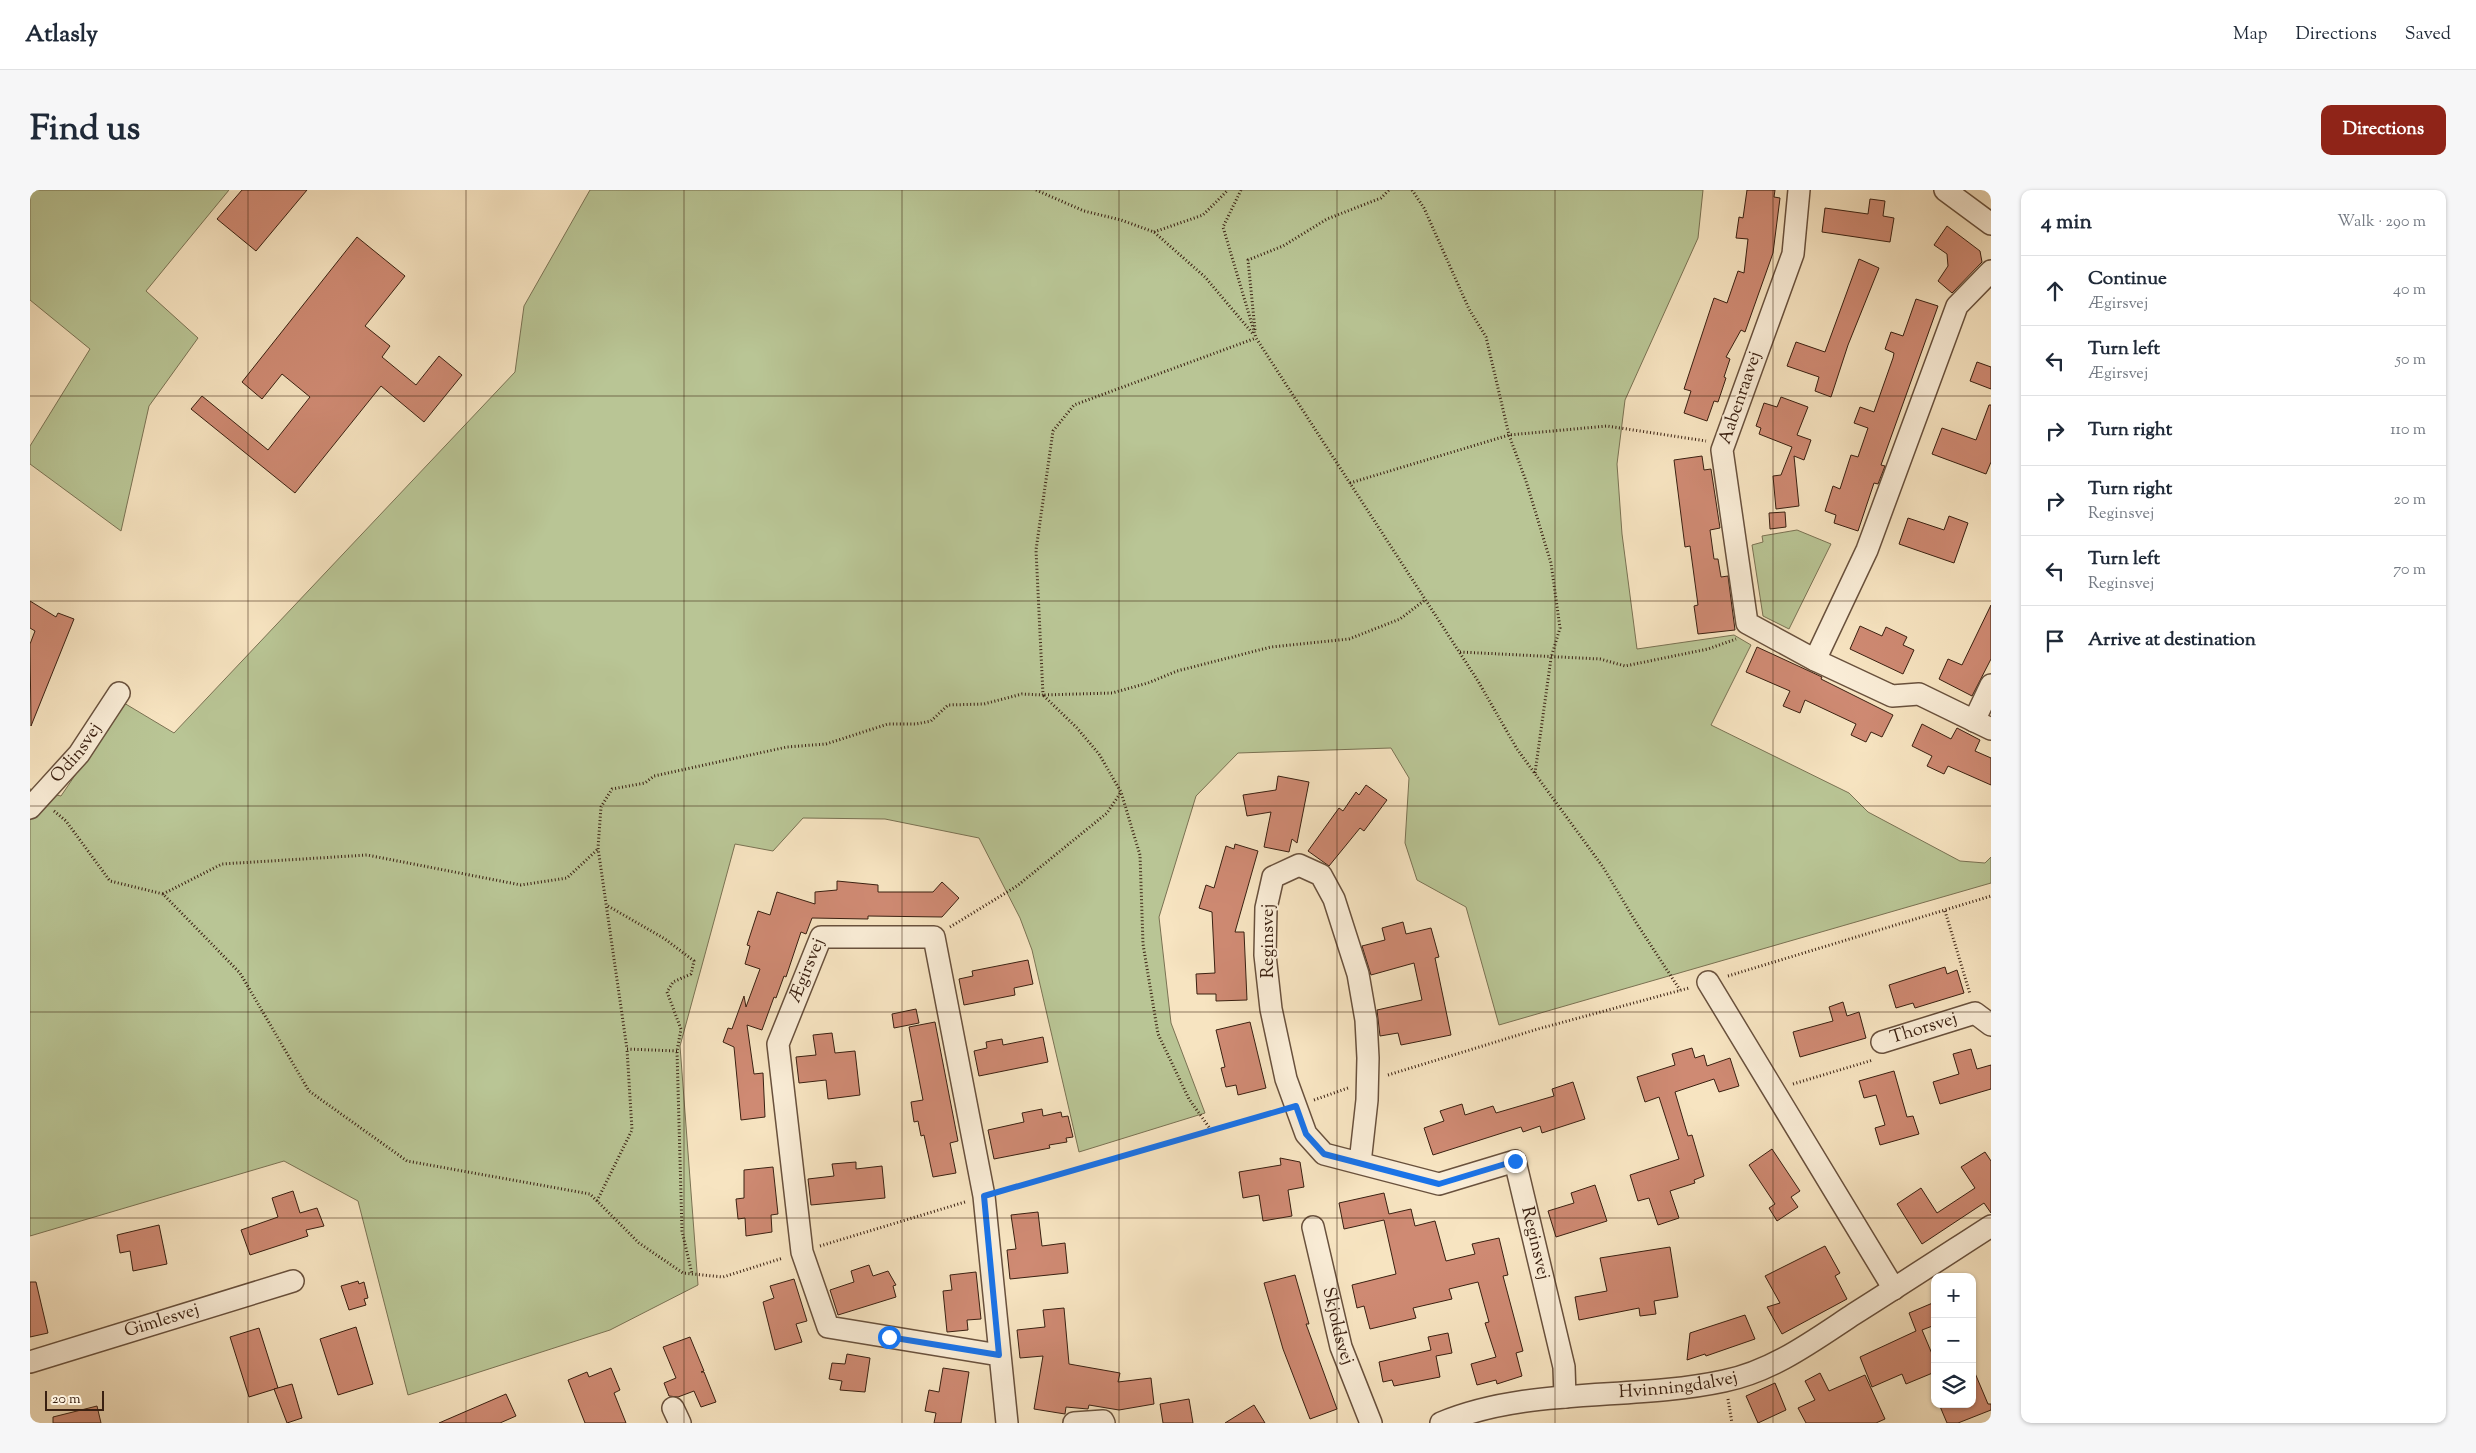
<!DOCTYPE html>
<meta charset="utf-8">
<style>
:root{--surface:#fff;--page:#f6f6f7;--text:#1f2937;--muted:#747a83;--line:#e0e1e3;--accent:#8f2418}
body{margin:0;font-family:"Sorts Mill Goudy",serif;background:var(--page);color:var(--text)}
.controls{position:absolute;right:15px;bottom:15px;display:grid;overflow:hidden;border-radius:10px;box-shadow:0 1px 4px #0004}
.controls button{width:45px;height:45px;display:grid;place-items:center;padding:0;border:0;border-bottom:1px solid var(--line);background:var(--surface);color:var(--text);font:25px sans-serif}
.scale{position:absolute;left:15px;bottom:12px;width:59px;box-sizing:border-box;padding-left:5px;border:2px solid #3a2011;border-top:0;font-size:14px;line-height:18px;white-space:nowrap;color:#3a2011;-webkit-text-stroke:4px #faedd7;paint-order:stroke}
.stop{position:absolute;width:15px;height:15px;margin:-11px;border:4px solid #1a73e8;border-radius:50%;background:#fff}
.stop.end{background:#1a73e8;border-color:#fff;box-shadow:0 1px 5px #0008}
.list{margin:0;padding:0;list-style:none}
h2{display:flex;justify-content:space-between;align-items:center;height:65px;margin:0;padding:0 20px;font-size:21px}
h2 small{font-size:16px;font-weight:400;color:var(--muted)}
.list li{display:grid;grid-template-columns:32px 1fr auto;gap:15px;align-items:center;box-sizing:border-box;height:70px;padding:0 20px;border-top:1px solid var(--line)}
.list b{display:block;font-size:19px;white-space:nowrap}
.list p{margin:0;font-size:16px;white-space:nowrap;color:var(--muted)}
.list em{font-size:16px;font-style:normal;color:var(--muted)}
.icon{flex:none;width:28px;height:28px;fill:none;stroke:currentColor;stroke-width:2;stroke-linecap:round;stroke-linejoin:round}
.map{position:relative;flex:none;width:1961px;height:1233px;overflow:hidden;border-radius:10px}
header{display:flex;align-items:center;gap:30px;box-sizing:border-box;height:70px;padding:0 25px;background:var(--surface);border-bottom:1px solid var(--line)}
header strong{font-size:24px}
nav{display:flex;gap:28px;margin-inline-start:auto;font-size:18px}
.intro{display:flex;align-items:center;justify-content:space-between;box-sizing:border-box;height:120px;padding:0 30px}
h1{margin:0;font-size:35px}
.button{padding:12px 22px;border-radius:10px;background:var(--accent);color:#fff;font-size:18px;font-weight:700}
main{display:flex;gap:30px;padding:0 30px}
aside{flex:1;background:var(--surface);border-radius:10px;box-shadow:0 1px 4px #0004}
.map>svg:first-child{display:block}
.green{fill:#b9c595;stroke:#7a7253}
.building{fill:#cf8a73;stroke:#3a2011}
.lines{fill:none;stroke-linecap:round;stroke-linejoin:round}
.minor-casing{stroke:#69513d;stroke-width:24}
.path{stroke:#3a2011;stroke-width:3;stroke-dasharray:1 2.5;stroke-linecap:butt}
.minor{stroke:#faedd7;stroke-width:21}
.route{stroke:#1a73e8;stroke-width:6}
.grid{fill:none;stroke:#3a2011;stroke-width:1;stroke-opacity:0.55}
.labels{text-anchor:middle;dominant-baseline:central;stroke-width:4.5;stroke-linejoin:round;paint-order:stroke}
.street-label{font-size:18px;fill:#3a2011;stroke:#faedd7}
</style>
<header>
<strong>Atlasly</strong>
<nav><a>Map</a><a>Directions</a><a>Saved</a></nav>
</header>
<div class="intro"><h1>Find us</h1><a class="button">Directions</a></div>
<main>
<div class="map">
<svg width="1961" height="1233" viewBox="0 0 1961 1233">
<rect width="100%" height="100%" fill="#f7e4c1"/>
<filter id="stains"><feTurbulence type="fractalNoise" baseFrequency=".004" numOctaves="4"/><feColorMatrix values="0 0 0 0 .2 0 0 0 0 .09 0 0 0 0 .02 0 0 0 .5 -.17"/></filter>
<radialGradient id="worn" r=".72"><stop offset=".6" stop-color="#630" stop-opacity="0"/><stop offset="1" stop-color="#630" stop-opacity=".3"/></radialGradient>
<g class="green">
<polygon points="0,0 199,0 116,101 168,148 119,216 91,341 0,274 0,256 60,159 0,110"/>
<polygon points="560,0 1673,0 1668,48 1595,210 1587,274 1592,344 1607,459 1704,445 1721,455 1681,535 1819,603 1838,622 1930,671 1955,673 1961,667 1961,693 1469,835 1436,717 1387,690 1375,653 1379,588 1361,558 1208,563 1166,606 1129,727 1141,833 1175,923 1049,962 1002,760 990,728 949,648 855,629 773,628 743,661 705,654 650,856 668,1095 580,1140 378,1205 328,1011 254,971 0,1046 0,599 31,606 94,513 144,543 485,182 494,116"/>
<polygon points="1767,340 1801,354 1759,439 1733,426 1722,355 1733,352 1732,346"/>
</g>
<g class="building">
<polygon points="212,0 277,0 226,61 187,29"/>
<polygon points="1717,0 1745,0 1744,7 1750,8 1743,63 1715,142 1711,140 1696,167 1700,169 1694,187 1696,188 1688,212 1684,211 1677,231 1654,223 1661,201 1654,199 1684,108 1697,113 1708,81 1714,83 1718,49 1706,48 1709,27 1713,28"/>
<polygon points="1840,9 1855,11 1853,26 1864,28 1860,52 1792,42 1795,18 1838,24"/>
<polygon points="1917,36 1950,61 1952,72 1922,103 1908,91 1918,76 1917,64 1904,55"/>
<polygon points="327,47 375,86 335,136 360,156 352,167 386,195 409,166 432,185 394,232 351,196 265,303 161,219 172,206 238,260 280,207 252,184 232,209 212,192"/>
<polygon points="1829,69 1849,78 1818,155 1801,207 1785,201 1789,187 1757,176 1766,152 1795,162"/>
<polygon points="1886,109 1908,116 1851,275 1855,276 1848,294 1844,293 1828,341 1804,333 1806,325 1795,321 1803,296 1810,299 1821,265 1828,267 1838,238 1824,233 1830,217 1844,222 1863,168 1864,163 1855,159 1861,142 1873,146"/>
<polygon points="1947,172 1961,177 1961,199 1940,191"/>
<polygon points="1751,207 1778,217 1767,245 1781,250 1774,270 1764,266 1769,316 1746,319 1743,286 1751,285 1762,257 1729,244 1731,238 1726,236 1734,213 1747,217"/>
<polygon points="1959,215 1961,215 1961,272 1956,284 1902,264 1912,238 1946,250"/>
<polygon points="1672,266 1674,280 1681,279 1690,338 1680,340 1684,369 1688,369 1691,387 1698,386 1705,440 1668,444 1664,416 1668,415 1660,356 1655,357 1644,270"/>
<polygon points="1755,322 1756,337 1740,339 1739,323"/>
<polygon points="1919,326 1938,333 1924,373 1869,354 1878,328 1914,340"/>
<polygon points="0,411 26,427 28,423 44,429 1,536 0,454 5,441 0,438"/>
<polygon points="1961,415 1961,469 1942,506 1909,489 1918,469 1932,475"/>
<polygon points="1830,436 1852,446 1856,437 1877,447 1873,455 1884,460 1873,484 1820,459"/>
<polygon points="1727,457 1792,487 1791,489 1863,525 1852,547 1841,542 1836,552 1821,545 1826,534 1775,510 1770,523 1753,516 1760,501 1716,482"/>
<polygon points="1892,534 1921,549 1927,538 1950,550 1945,561 1961,568 1961,595 1918,576 1914,584 1897,576 1902,566 1882,556"/>
<polygon points="1248,586 1279,592 1267,653 1262,649 1259,662 1234,657 1241,622 1217,626 1213,605 1246,600"/>
<polygon points="1336,595 1357,610 1334,641 1330,638 1299,676 1278,661 1309,618 1313,621 1326,602 1329,605"/>
<polygon points="1205,654 1228,661 1205,742 1214,742 1217,810 1186,811 1186,804 1167,804 1166,784 1185,783 1182,722 1169,718 1176,695 1184,698 1196,656 1204,659"/>
<polygon points="807,691 848,695 848,702 903,702 912,692 929,708 912,727 838,726 838,729 782,728 776,744 771,742 756,787 754,786 746,808 744,807 732,840 717,835 724,884 733,883 735,927 711,930 704,857 693,852 698,838 702,839 714,806 716,817 730,779 715,774 720,756 717,755 728,721 740,725 747,702 785,714 785,702 807,700"/>
<polygon points="1373,732 1376,744 1401,738 1409,767 1405,768 1421,845 1371,855 1368,843 1350,846 1347,820 1392,810 1384,773 1341,785 1332,756 1355,750 1352,738"/>
<polygon points="998,770 1003,794 984,798 985,805 934,815 929,789 943,786 942,781"/>
<polygon points="1915,777 1917,784 1927,780 1934,803 1885,818 1883,813 1866,818 1859,795"/>
<polygon points="1813,812 1817,826 1829,822 1836,848 1770,867 1763,842 1803,831 1799,817"/>
<polygon points="886,819 889,833 864,838 862,824"/>
<polygon points="905,832 928,951 920,953 926,983 903,987 894,945 891,946 888,931 884,932 881,912 893,910 879,837"/>
<polygon points="1220,832 1236,898 1208,905 1206,895 1196,897 1191,878 1195,877 1186,840"/>
<polygon points="802,843 805,863 825,861 830,905 798,909 796,890 769,893 766,867 786,865 783,845"/>
<polygon points="1013,847 1018,872 949,886 944,861 957,858 956,852 972,849 973,855"/>
<polygon points="1662,858 1665,868 1674,865 1677,876 1700,868 1709,896 1689,902 1684,889 1645,902 1658,946 1662,945 1674,986 1664,990 1665,993 1640,1001 1649,1028 1628,1035 1619,1008 1608,1011 1600,985 1649,969 1629,907 1615,912 1607,887 1645,875 1642,864"/>
<polygon points="1941,859 1947,879 1961,875 1961,899 1910,914 1903,892 1929,884 1923,864"/>
<polygon points="1864,881 1877,927 1883,926 1889,944 1850,955 1845,938 1855,935 1846,905 1834,908 1829,891"/>
<polygon points="1543,892 1555,929 1512,943 1510,936 1493,942 1491,937 1403,965 1394,938 1414,931 1410,921 1432,914 1435,925 1463,916 1466,923 1524,906 1522,899"/>
<polygon points="1012,919 1013,926 1031,922 1032,927 1038,926 1043,947 1036,948 1037,952 1019,955 1020,958 964,969 958,940 994,932 992,923"/>
<polygon points="1742,959 1770,1001 1761,1007 1768,1017 1747,1031 1739,1018 1745,1014 1719,975"/>
<polygon points="1955,962 1961,971 1961,1023 1954,1013 1892,1054 1867,1014 1891,998 1907,1023 1945,998 1931,977"/>
<polygon points="1250,968 1270,972 1274,997 1258,1000 1262,1026 1233,1031 1229,1005 1213,1008 1209,982 1251,975"/>
<polygon points="826,972 826,979 852,976 855,1008 781,1015 778,989 804,986 802,974"/>
<polygon points="743,977 748,1024 741,1025 742,1042 716,1046 715,1028 708,1029 706,1009 714,1008 714,980"/>
<polygon points="1565,995 1577,1031 1526,1047 1518,1021 1544,1013 1541,1003"/>
<polygon points="263,1001 270,1023 287,1018 294,1036 276,1040 278,1046 220,1065 211,1040 248,1027 242,1008"/>
<polygon points="1354,1003 1359,1024 1381,1019 1385,1036 1405,1031 1416,1071 1445,1064 1442,1054 1469,1048 1478,1085 1473,1086 1493,1161 1486,1163 1492,1186 1467,1194 1466,1190 1447,1195 1441,1174 1466,1167 1455,1133 1459,1132 1448,1092 1419,1099 1422,1109 1383,1118 1386,1128 1340,1139 1334,1116 1327,1118 1322,1095 1366,1084 1354,1030 1314,1039 1309,1013"/>
<polygon points="1008,1022 1012,1056 1035,1053 1038,1083 980,1089 977,1060 986,1059 981,1025"/>
<polygon points="129,1035 137,1074 103,1081 100,1061 90,1063 87,1045"/>
<polygon points="1795,1056 1810,1083 1805,1086 1817,1109 1752,1144 1737,1117 1750,1113 1735,1086"/>
<polygon points="1640,1057 1648,1107 1624,1111 1626,1124 1610,1126 1609,1118 1549,1130 1545,1107 1577,1101 1570,1068"/>
<polygon points="839,1075 843,1086 858,1081 866,1095 863,1096 866,1107 808,1125 800,1100 824,1092 821,1081"/>
<polygon points="946,1082 951,1129 937,1130 938,1140 917,1142 913,1101 922,1100 920,1085"/>
<polygon points="1265,1085 1279,1134 1276,1134 1307,1219 1280,1229 1253,1159 1234,1093"/>
<polygon points="764,1089 777,1131 766,1134 772,1152 745,1160 733,1112 744,1108 740,1096"/>
<polygon points="328,1091 329,1094 334,1092 338,1108 334,1109 336,1115 319,1120 311,1096"/>
<polygon points="0,1092 6,1092 18,1143 0,1147"/>
<polygon points="1905,1112 1905,1135 1892,1140 1905,1171 1905,1182 1876,1194 1872,1184 1842,1197 1830,1167 1886,1141 1879,1123"/>
<polygon points="1034,1118 1039,1174 1090,1183 1088,1192 1121,1188 1124,1214 1089,1220 1059,1215 1058,1219 1036,1217 1035,1224 1004,1219 1013,1166 990,1168 987,1140 1015,1137 1013,1120"/>
<polygon points="1715,1125 1725,1149 1676,1166 1675,1164 1657,1170 1660,1143"/>
<polygon points="326,1137 343,1194 308,1205 290,1149"/>
<polygon points="229,1138 248,1198 219,1207 200,1147"/>
<polygon points="1418,1143 1422,1163 1406,1166 1410,1187 1364,1196 1362,1190 1353,1192 1349,1172 1401,1160 1398,1147"/>
<polygon points="660,1147 674,1181 671,1182 674,1182 686,1212 671,1217 664,1201 648,1207 639,1206 634,1193 646,1188 633,1157"/>
<polygon points="817,1164 840,1168 835,1202 810,1200 812,1191 799,1189 802,1173 815,1174"/>
<polygon points="1942,1176 1958,1214 1961,1214 1961,1220 1928,1233 1917,1233 1909,1214 1942,1214"/>
<polygon points="581,1178 590,1200 584,1203 596,1233 555,1233 538,1190 557,1182 559,1187"/>
<polygon points="913,1178 939,1182 931,1233 904,1233 906,1223 895,1221 899,1200 909,1202"/>
<polygon points="1790,1183 1799,1201 1835,1185 1855,1229 1846,1233 1776,1233 1768,1218 1785,1210 1775,1191"/>
<polygon points="1745,1193 1756,1220 1728,1233 1716,1206"/>
<polygon points="262,1194 272,1228 257,1233 244,1199"/>
<polygon points="476,1204 486,1226 470,1233 409,1233"/>
<polygon points="1159,1209 1163,1233 1133,1233 1130,1214"/>
<polygon points="1224,1215 1235,1233 1195,1233"/>
<polygon points="67,1216 71,1233 23,1233 23,1227"/>
</g>
<g class="lines">
<defs>
<g id="minor">
<polyline points="1769,0 1763,64 1692,260 1717,433 1785,470 1862,506 1889,504 1961,539"/>
<polyline points="1915,0 1961,34"/>
<polyline points="1785,470 1837,360 1927,116 1961,81"/>
<polyline points="1944,531 1961,495"/>
<path id="s1" d="M 0,618 L 49,564 L 89,503"/>
<polyline points="1678,792 1864,1099"/>
<path id="s2" d="M 1852,852 L 1945,823 L 1961,835"/>
<path id="s3" d="M 1330,973 L 1337,910 L 1338,868 L 1336,830 L 1328,784 L 1304,709 L 1291,685 L 1269,675 L 1243,687 L 1236,718 L 1235,765 L 1241,819 L 1256,889 L 1276,944 L 1294,964 L 1409,994 L 1485,971 L 1534,1177 L 1535,1207"/>
<path id="s4" d="M 1283,1037 L 1311,1157 L 1341,1233"/>
<path id="s5" d="M 969,1165 L 798,1137 L 772,1062 L 748,854 L 791,747 L 904,747 L 954,1006 L 977,1233"/>
<path id="s6" d="M 0,1172 L 263,1091"/>
<polyline points="643,1218 650,1233"/>
<polyline points="1044,1233 1073,1231 1074,1233"/>
<path id="s7" d="M 1411,1233 C 1500,1196 1601,1211 1694,1191 C 1743,1181 1783,1151 1824,1124 C 1870,1095 1916,1065 1961,1036"/>
</g>
</defs>
<use href="#minor" class="minor-casing"/>
<g class="path">
<polyline points="1006,0 1054,21 1091,30 1124,42 1175,87 1224,145"/>
<polyline points="1211,0 1193,37 1226,148 1448,491 1487,559 1573,677 1607,734 1650,800"/>
<polyline points="1382,0 1394,18 1439,119 1456,147 1479,245 1496,291 1521,373 1530,438 1521,468 1505,583"/>
<polyline points="1124,42 1173,25 1198,0"/>
<polyline points="1225,140 1218,70 1253,56 1297,29 1351,8 1359,0"/>
<polyline points="1320,293 1479,245 1577,236 1676,251"/>
<polyline points="1430,462 1570,469 1595,476 1678,459 1706,449"/>
<polyline points="24,621 36,631 80,691 133,704 210,783 279,901 377,971 560,1004 609,1053 653,1083 693,1087 753,1068"/>
<polyline points="133,704 192,674 337,665 491,695 537,688 568,659"/>
<polyline points="578,716 635,749 664,771 661,784 643,792 637,802 651,839 647,861 652,1041 662,1084"/>
<polyline points="1915,721 1940,804"/>
<polyline points="920,737 987,696 1077,623 1091,602"/>
<polyline points="1698,786 1961,706"/>
<polyline points="647,861 597,859 568,658 571,617 582,599 615,593 624,586 757,557 796,554 858,534 886,534 901,531 918,515 954,514 992,504 1013,505 1006,360 1023,241 1044,215 1226,148"/>
<polyline points="1358,885 1508,839 1659,798"/>
<polyline points="1763,894 1843,870"/>
<polyline points="1284,910 1318,898"/>
<polyline points="1181,940 1159,909 1128,844 1113,754 1110,665 1091,602 1069,564 1047,538 1013,505 1082,503 1118,493 1147,481 1241,457 1319,449 1370,429 1395,410"/>
<polyline points="972,1001 1247,921"/>
<polyline points="567,1011 602,940 597,859"/>
<polyline points="790,1056 935,1012"/>
<polyline points="1698,1209 1702,1233"/>
</g>
<use href="#minor" class="minor"/>
</g>
<g class="lines">
<polyline class="route" points="859,1147 969,1165 954,1006 1266,916 1276,944 1294,964 1409,994 1485,971"/>
</g>
<path class="grid" d="M 218,0 L 218,1233M 436,0 L 436,1233M 654,0 L 654,1233M 872,0 L 872,1233M 1089,0 L 1089,1233M 1307,0 L 1307,1233M 1525,0 L 1525,1233M 1743,0 L 1743,1233M 0,206 L 1961,206M 0,411 L 1961,411M 0,616 L 1961,616M 0,822 L 1961,822M 0,1028 L 1961,1028"/>
<g class="labels">
<g class="street-label">
<text transform="translate(1711 208) rotate(-71)">Aabenraavej</text>
<text stroke="none"><textPath href="#s1" startOffset="72">Odinsvej</textPath></text>
<text transform="translate(1239 751) rotate(-90)">Reginsvej</text>
<text stroke="none"><textPath href="#s5" startOffset="541">Ægirsvej</textPath></text>
<text stroke="none"><textPath href="#s2" startOffset="44">Thorsvej</textPath></text>
<text stroke="none"><textPath href="#s3" startOffset="922">Reginsvej</textPath></text>
<text stroke="none"><textPath href="#s6" startOffset="138">Gimlesvej</textPath></text>
<text stroke="none"><textPath href="#s4" startOffset="102">Skjoldsvej</textPath></text>
<text stroke="none"><textPath href="#s7" startOffset="241">Hvinningdalvej</textPath></text>
</g>
</g>
<rect width="100%" height="100%" filter="url(#stains)"/>
<rect width="100%" height="100%" fill="url(#worn)"/>
</svg>
<div class="controls">
<button>+</button>
<button>−</button>
<button><svg class="icon" aria-label="layers" viewBox="0 0 24 24"><path d="M12 4l9 5-9 5-9-5zM3 14l9 5 9-5"/></svg></button>
</div>
<div class="scale">20 m</div>
<div class="stop" style="left:859px;top:1147px"></div>
<div class="stop end" style="left:1485px;top:971px"></div>
</div>
<aside>
<h2>4 min<small>Walk · 290 m</small></h2>
<ul class="list">
<li><svg class="icon" aria-label="ahead" viewBox="0 0 24 24"><path d="M12 20V5M6 11l6-6 6 6"/></svg><div><b>Continue</b><p>Ægirsvej</p></div><em>40 m</em></li>
<li><svg class="icon" aria-label="left" viewBox="0 0 24 24"><path d="M17 20v-9H6M10 6l-5 5 5 5"/></svg><div><b>Turn left</b><p>Ægirsvej</p></div><em>50 m</em></li>
<li><svg class="icon" aria-label="right" viewBox="0 0 24 24"><path d="M7 20v-9h11M14 6l5 5-5 5"/></svg><div><b>Turn right</b></div><em>110 m</em></li>
<li><svg class="icon" aria-label="right" viewBox="0 0 24 24"><path d="M7 20v-9h11M14 6l5 5-5 5"/></svg><div><b>Turn right</b><p>Reginsvej</p></div><em>20 m</em></li>
<li><svg class="icon" aria-label="left" viewBox="0 0 24 24"><path d="M17 20v-9H6M10 6l-5 5 5 5"/></svg><div><b>Turn left</b><p>Reginsvej</p></div><em>70 m</em></li>
<li><svg class="icon" aria-label="arrive" viewBox="0 0 24 24"><path d="M6 21V4h12l-3 4 3 4H6"/></svg><div><b>Arrive at destination</b></div></li>
</ul>
</aside>
</main>
